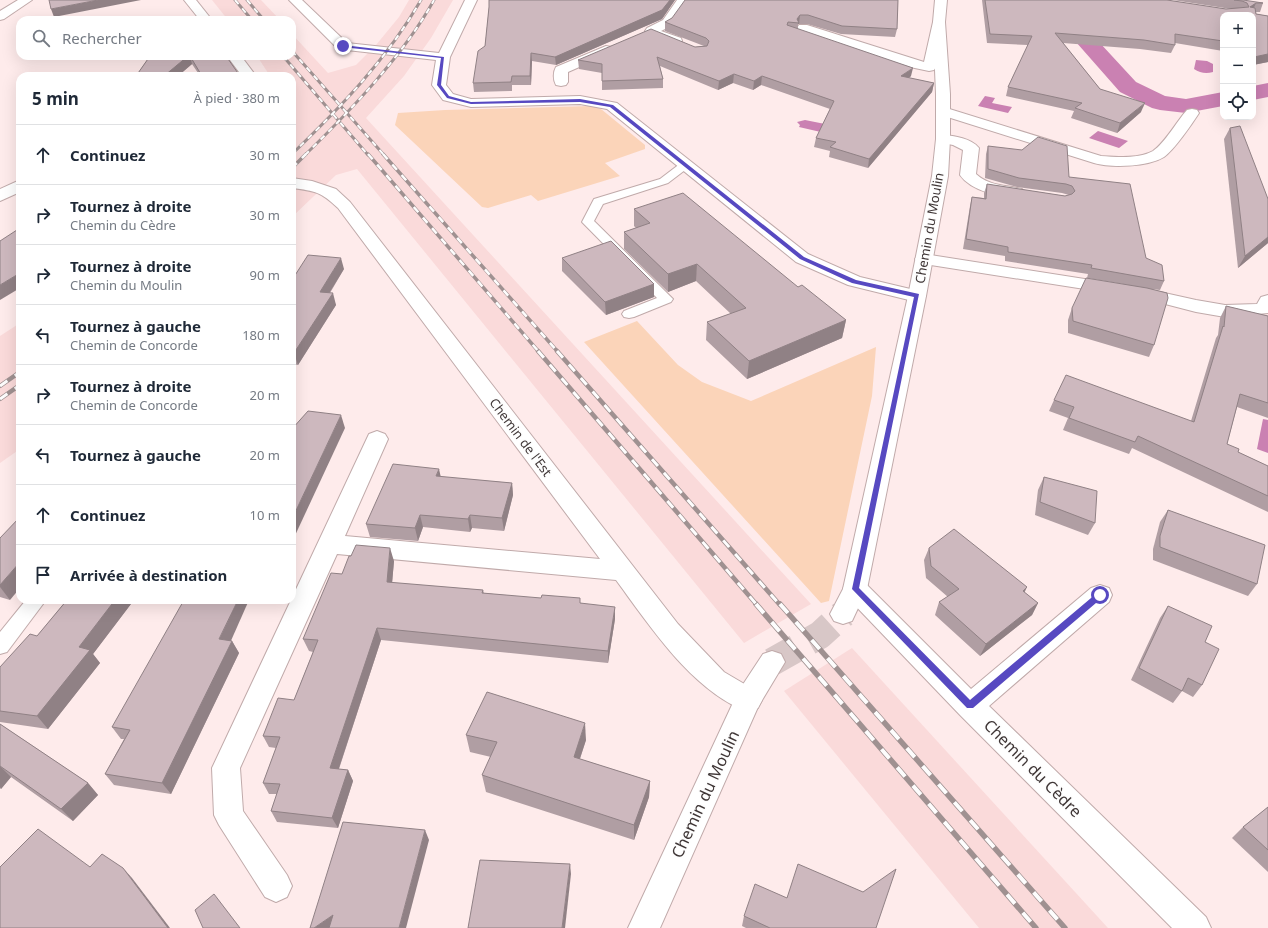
<!DOCTYPE html>
<html lang="fr">
<meta charset="utf-8">
<style>
:root{--surface:#fff;--page:#f2f2f3;--text:#1f2937;--muted:#747a83;--line:#e0e1e3}
body{margin:0;font-family:"Noto Sans",sans-serif;background:var(--page);color:var(--text)}
.controls{position:absolute;right:12px;top:12px;display:grid;overflow:hidden;border-radius:8px;box-shadow:0 4px 16px #0002}
.controls button{width:36px;height:36px;display:grid;place-items:center;padding:0;border:0;border-bottom:1px solid var(--line);background:var(--surface);color:var(--text);font:20px sans-serif}
.stop{position:absolute;width:12px;height:12px;margin:-9px;border:3px solid #5749c1;border-radius:50%;background:#fff}
.stop.end{background:#5749c1;border-color:#fff;box-shadow:0 1px 4px #0008}
.list{margin:0;padding:0;list-style:none}
h2{display:flex;justify-content:space-between;align-items:center;height:52px;margin:0;padding:0 16px;font-size:17px}
h2 small{font-size:13px;font-weight:400;color:var(--muted)}
.list li{display:grid;grid-template-columns:26px 1fr auto;gap:12px;align-items:center;box-sizing:border-box;height:60px;padding:0 16px;border-top:1px solid var(--line)}
.list b{display:block;font-size:15px;white-space:nowrap}
.list p{margin:0;font-size:13px;white-space:nowrap;color:var(--muted)}
.list em{font-size:13px;font-style:normal;color:var(--muted)}
.icon{flex:none;width:22px;height:22px;fill:none;stroke:currentColor;stroke-width:2;stroke-linecap:round;stroke-linejoin:round}
.map{position:relative;flex:none;width:1268px;height:928px;overflow:hidden}
.search{position:absolute;background:var(--surface);box-shadow:0 4px 16px #0002;left:16px;top:16px;width:280px;height:44px;display:flex;align-items:center;gap:10px;box-sizing:border-box;padding:0 14px;border-radius:12px;color:var(--muted);font-size:15px}
.panel{position:absolute;background:var(--surface);box-shadow:0 4px 16px #0002;left:16px;top:72px;width:280px;height:532px;border-radius:12px}
.map>svg:first-child{display:block}
.built{fill:#fadada}
.green{fill:#fbd4b9}
.water{fill:#ca81b2}
.lines{fill:none;stroke-linecap:round;stroke-linejoin:round}
.canal{fill:#ca81b2;fill-rule:evenodd}
.secondary-tunnel{stroke:#d8c7c7;stroke-width:28;stroke-dasharray:28 14;stroke-linecap:butt}
.lane-casing{stroke:#c0aaaa;stroke-width:2}
.street-casing{stroke:#c0aaaa;stroke-width:2}
.secondary-casing{stroke:#c0aaaa;stroke-width:2}
.lane{fill:#fff;fill-rule:evenodd}
.street{fill:#fff;fill-rule:evenodd}
.secondary{fill:#fff;fill-rule:evenodd}
.rail-far3-casing{stroke:#9f9191;stroke-width:3}
.rail-far2-casing{stroke:#9f9191;stroke-width:3.5}
.rail-far1-casing{stroke:#9f9191;stroke-width:4.5}
.rail-casing{stroke:#9f9191;stroke-width:5.5}
.rail-far3{stroke:#fdfdfd;stroke-width:2;stroke-dasharray:5.5;stroke-linecap:butt}
.rail-far2{stroke:#fdfdfd;stroke-width:2.5;stroke-dasharray:7;stroke-linecap:butt}
.rail-far1{stroke:#fdfdfd;stroke-width:3;stroke-dasharray:9;stroke-linecap:butt}
.rail{stroke:#fdfdfd;stroke-width:4;stroke-dasharray:12;stroke-linecap:butt}
.wall{fill:#b09ea3}
.shaded-wall{fill:#908185}
.building{fill:#cdb8be;stroke:#908185}
.route{fill:#5749c1}
.labels{text-anchor:middle;dominant-baseline:central;stroke-width:3;stroke-linejoin:round;paint-order:stroke}
.street-label{font-size:13px;fill:#3f3636;stroke:#fdfdfd}
.near-street-label{font-size:16px;fill:#3f3636;stroke:#fdfdfd}
</style>
<div class="map">
<svg width="1268" height="928" viewBox="0 0 1268 928">
<rect width="100%" height="100%" fill="#feebeb"/>
<g class="built">
<polygon points="212,0 261,0 280,20 228,20"/>
<polygon points="409,0 453,0 431,38 404,76 366,118 811,604 744,643 357,169 336,175 292,217 292,121 295,119 292,114 292,76 270,76 257,56 292,56 292,34 328,73 356,65 376,45 399,17"/>
<polygon points="20,323 20,449 0,463 0,336"/>
<polygon points="852,648 1108,928 979,928 784,691"/>
</g>
<g class="green">
<polygon points="591,106 601,109 645,145 645,149 605,163 620,176 538,201 531,195 488,208 482,207 395,125 398,113 445,110"/>
<polygon points="637,321 678,365 702,382 751,401 876,347 872,396 829,601 821,603 584,342"/>
</g>
<g class="water">
<path d="M 1196,60 L 1207,61 L 1213,64 L 1213,72 C 1206,74 1200,73 1194,69 Z"/>
<polygon points="985,96 995,98 992,103 1012,107 1008,113 978,106"/>
<polygon points="805,120 835,126 825,133 799,127 800,125 797,122"/>
<polygon points="1098,131 1128,141 1119,148 1089,138"/>
<polygon points="1263,419 1268,420 1268,453 1257,449"/>
</g>
<g class="lines">
<g class="canal">
<polygon points="1064,0 1087,0 1079,8 1075,16 1136,82 1165,96 1186,99 1223,92 1223,106 1186,113 1160,110 1152,108 1120,92 1054,17"/>
<polygon points="1268,83 1268,97 1253,100 1253,86"/>
</g>
<polyline class="secondary-tunnel" points="772,662 820,635 843,614"/>
<defs>
<g id="lane">
<polygon points="685,162 689,163 691,165 689,167 668,183 603,204 594,221 673,299 671,302 634,317 629,318 624,317 622,314 624,311 657,298 582,222 594,199 660,179 681,163"/>
<polygon points="26,600 46,600 7,652 0,654 0,632"/>
</g>
<g id="street">
<polygon points="18,0 32,0 4,19 0,20 0,11"/>
<polygon points="184,0 196,0 212,20 200,20"/>
<polygon points="289,0 302,0 347,43 439,53 465,0 477,0 450,57 446,85 453,94 471,99 580,96 617,103 808,254 860,277 923,292 926,296 923,300 917,302 848,285 796,262 607,109 580,104 471,107 443,100 432,85 436,60 338,49"/>
<polygon points="677,0 689,0 671,26 661,31 681,38 682,41 681,44 671,44 647,34 645,31 647,28 663,20"/>
<polygon points="939,18 943,19 945,22 936,67 934,70 929,71 910,67 799,31 797,28 799,25 807,25 924,62 933,22 935,19"/>
<path d="M 606,46 L 611,47 L 613,50 L 611,53 L 568,72 L 568,82 L 566,85 L 561,86 L 556,85 C 553,80 553,72 556,67 Z"/>
<polygon points="227,56 241,56 256,76 242,76"/>
<path d="M 943,107 L 1101,156 C 1116,157 1139,159 1153,151 C 1165,143 1177,121 1187,110 L 1192,109 L 1197,110 L 1199,113 C 1192,124 1174,150 1164,157 C 1148,167 1111,168 1094,163 L 938,114 L 936,111 L 938,108 Z"/>
<path d="M 943,135 C 955,136 971,138 979,148 L 976,174 C 989,186 1005,185 1022,189 L 1024,192 L 1022,195 C 1004,200 971,191 960,175 L 963,150 L 953,145 L 938,142 L 936,139 L 938,136 Z"/>
<path d="M 292,178 L 312,181 L 336,189 L 350,202 L 678,624 L 724,672 L 758,692 L 762,700 L 758,708 L 748,712 C 692,691 650,626 616,580 L 337,554 L 240,768 L 243,811 L 287,875 L 292,886 L 287,897 L 276,902 L 265,897 L 219,825 L 214,815 L 212,768 L 369,434 L 377,431 L 385,434 L 388,439 L 345,536 L 600,559 L 338,208 C 321,192 316,191 292,188 Z"/>
<polygon points="20,180 20,192 0,201 0,189"/>
<polygon points="924,254 1142,288 1196,300 1225,305 1257,304 1261,297 1268,295 1268,313 1225,317 1196,312 1142,298 918,263 915,259 918,255"/>
<polygon points="855,579 864,582 971,689 1091,588 1100,585 1109,588 1112,595 1109,602 989,706 1206,917 1211,928 1172,928 960,715 846,596 843,589 846,582"/>
</g>
<g id="secondary">
<polygon points="935,0 947,0 945,22 950,94 950,139 948,176 926,296 867,589 852,621 843,624 834,621 830,614 843,589 908,296 932,176 936,139 936,94 933,22"/>
<polygon points="772,651 781,654 785,662 758,707 660,928 628,928 738,692 763,654"/>
</g>
</defs>
<use href="#lane" class="lane-casing"/>
<use href="#street" class="street-casing"/>
<use href="#secondary" class="secondary-casing"/>
<use href="#lane" class="lane"/>
<use href="#street" class="street"/>
<use href="#secondary" class="secondary"/>
<defs>
<g id="rail-far3">
<polyline points="235,0 252,20"/>
<polyline points="247,0 264,20"/>
<polyline points="292,51 384,155"/>
<polyline points="283,56 368,155"/>
<path d="M 292,154 C 341,107 387,59 421,0"/>
<path d="M 305,155 C 351,110 403,56 434,0"/>
</g>
<g id="rail-far2">
<polyline points="368,154 539,352"/>
<polyline points="383,154 558,352"/>
<polyline points="292,168 306,154"/>
</g>
<g id="rail-far1">
<polyline points="538,351 757,605"/>
<polyline points="557,351 780,605"/>
<polyline points="0,386 20,372"/>
<polyline points="0,399 20,385"/>
</g>
<g id="rail">
<polyline points="756,604 1036,928"/>
<polyline points="780,604 1065,928"/>
</g>
</defs>
<use href="#rail-far3" class="rail-far3-casing"/>
<use href="#rail-far2" class="rail-far2-casing"/>
<use href="#rail-far1" class="rail-far1-casing"/>
<use href="#rail" class="rail-casing"/>
<use href="#rail-far3" class="rail-far3"/>
<use href="#rail-far2" class="rail-far2"/>
<use href="#rail-far1" class="rail-far1"/>
<use href="#rail" class="rail"/>
</g>
<g class="wall">
<polygon points="489,0 675,0 662,19 556,65 532,61 531,85 512,85 512,91 474,92 473,83 485,46 489,7"/>
<polygon points="898,0 897,29 895,37 841,34 807,24 798,24 798,29 911,76 909,78 934,83 932,92 868,168 829,157 830,151 814,147 816,138 830,109 761,85 753,90 733,83 718,90 660,66 663,79 663,88 602,90 602,73 579,69 578,60 704,46 665,31 665,22 672,18"/>
<polygon points="982,0 1166,0 1226,9 1231,9 1173,0 1234,0 1263,3 1260,12 1256,12 1256,14 1268,16 1268,62 1253,65 1253,15 1223,15 1223,51 1175,43 1175,45 1171,53 1140,49 1063,43 1100,89 1141,112 1117,133 1071,118 1074,111 1006,96 1008,87 1028,45 987,43"/>
<polygon points="150,56 226,56 240,76 200,76 192,64 178,76 136,76"/>
<polygon points="1230,128 1268,199 1268,243 1238,268 1224,139"/>
<polygon points="988,146 1069,177 1146,258 1164,281 1160,290 1152,289 1154,345 1149,357 1068,333 1068,320 1072,308 1123,284 1087,278 1088,274 1005,261 1005,256 963,249 970,206 972,197 984,198 984,193 987,184 1065,196 1069,195 1062,193 1017,187 985,178 986,154"/>
<polygon points="634,209 798,287 846,320 842,338 747,379 706,340 707,322 731,314 696,281 668,292 624,249 624,232 636,228 634,226"/>
<polygon points="562,258 654,284 654,297 606,315 562,271"/>
<polygon points="344,269 330,293 336,305 298,365 292,364 292,280"/>
<polygon points="1226,306 1268,316 1268,418 1237,407 1227,444 1238,452 1268,466 1268,512 1132,448 1129,454 1063,430 1068,418 1049,411 1054,400 1191,421 1216,338 1218,335 1220,318"/>
<polygon points="441,477 512,483 513,495 504,531 472,528 470,532 423,527 418,541 370,537 366,524"/>
<polygon points="1044,477 1095,523 1088,535 1035,515 1038,490"/>
<polygon points="1168,510 1257,584 1248,596 1153,560 1153,549 1160,522"/>
<polygon points="0,538 10,600 0,597"/>
<polygon points="929,548 1025,593 1038,603 1032,615 980,656 935,615 939,602 948,597 926,578 924,560"/>
<polygon points="394,561 392,583 483,590 484,593 581,603 615,619 608,663 381,640 339,769 348,770 353,781 338,828 277,822 271,811 277,794 269,794 263,783 276,748 269,747 263,736 294,700 313,652 309,651 303,639 342,574"/>
<polygon points="67,600 134,600 93,654 100,663 48,729 0,722 0,667 37,636"/>
<polygon points="1168,606 1205,642 1202,685 1193,697 1182,691 1173,703 1131,680 1160,618"/>
<polygon points="231,641 232,641 239,653 171,794 114,785 105,774 124,739 121,739 112,727"/>
<polygon points="0,724 88,783 98,795 73,821 11,777 1,789 0,788"/>
<polygon points="466,735 586,740 580,759 650,781 649,797 634,840 486,792 482,775 491,757 470,752"/>
<polygon points="1268,807 1268,872 1232,838 1243,827"/>
<polygon points="787,898 876,928 746,928 742,926 744,916"/>
</g>
<g class="shaded-wall">
<polygon points="98,0 141,0 54,17 51,9"/>
<polygon points="670,0 675,0 662,19 556,65 555,57"/>
<polygon points="1256,3 1252,12 1250,7"/>
<polygon points="800,15 799,24 798,24 797,19"/>
<polygon points="531,53 532,61 531,85 530,76"/>
<polygon points="1268,54 1268,62 1253,65 1253,59 1254,57"/>
<polygon points="188,56 190,56 192,64 178,76 164,76"/>
<polygon points="913,68 911,76 899,85 901,76"/>
<polygon points="734,74 733,83 718,90 719,81"/>
<polygon points="762,76 761,85 753,90 754,81"/>
<polygon points="934,83 932,92 868,168 869,159"/>
<polygon points="1145,103 1141,112 1117,133 1120,123"/>
<polygon points="1268,237 1268,243 1238,268 1245,256"/>
<polygon points="341,258 344,269 323,303 320,292"/>
<polygon points="697,264 696,281 668,292 668,274"/>
<polygon points="20,273 20,288 0,300 0,285"/>
<polygon points="654,284 654,297 606,315 605,302"/>
<polygon points="333,293 336,305 298,365 294,353"/>
<polygon points="846,320 842,338 747,379 749,361"/>
<polygon points="341,415 345,428 292,542 292,519"/>
<polygon points="439,469 442,482 436,476"/>
<polygon points="512,483 513,495 504,531 502,518"/>
<polygon points="420,515 423,527 418,541 415,528"/>
<polygon points="470,515 472,528 470,532 468,519"/>
<polygon points="390,548 394,561 391,595 387,582"/>
<polygon points="20,562 20,588 10,600 0,587 0,585"/>
<polygon points="1027,587 1021,600 1023,591"/>
<polygon points="115,600 134,600 93,654 100,663 48,729 37,716 79,647"/>
<polygon points="238,600 249,600 226,652 219,639"/>
<polygon points="1038,603 1032,615 980,656 986,644"/>
<polygon points="615,607 615,619 608,663 608,651"/>
<polygon points="377,628 381,640 335,780 330,768"/>
<polygon points="232,641 239,653 171,794 162,783"/>
<polygon points="585,723 586,740 575,773 574,757"/>
<polygon points="0,766 11,777 1,789 0,787"/>
<polygon points="348,770 353,781 338,828 332,818"/>
<polygon points="650,781 649,797 634,840 634,825"/>
<polygon points="88,783 98,795 73,821 61,809"/>
<polygon points="425,830 429,840 406,928 399,928"/>
<polygon points="570,864 571,874 565,928 562,928"/>
<polygon points="123,868 132,878 170,928 168,928"/>
<polygon points="333,915 335,928 314,928"/>
</g>
<g class="building">
<polygon points="49,0 98,0 51,9"/>
<polygon points="489,0 670,0 662,10 555,57 531,53 530,76 512,76 511,82 473,83 478,51 485,46 489,7"/>
<polygon points="685,0 898,0 897,29 842,26 808,15 800,15 797,19 799,23 788,22 787,25 913,68 901,76 934,83 869,159 830,147 836,142 816,138 834,101 762,76 754,81 734,74 719,81 657,57 663,79 602,81 602,64 578,60 651,29 695,47 707,46 709,41 706,38 665,22 672,18"/>
<polygon points="985,0 1167,0 1226,9 1249,7 1247,3 1242,1 1234,0 1243,0 1263,3 1256,3 1250,7 1255,8 1256,14 1268,16 1268,54 1254,57 1253,56 1253,15 1223,15 1223,41 1175,34 1175,45 1144,40 1055,33 1100,89 1145,103 1120,123 1075,108 1082,103 1008,87 1032,36 990,34"/>
<polygon points="150,56 188,56 164,76 136,76"/>
<polygon points="190,56 226,56 240,76 202,76"/>
<polygon points="1240,126 1268,199 1268,237 1245,256 1230,128"/>
<polygon points="1038,137 1067,146 1069,177 1130,184 1146,258 1162,265 1164,281 1091,268 1092,265 1008,252 1008,247 966,239 972,197 986,199 987,184 1065,196 1072,194 1075,191 1072,186 1066,184 1019,178 988,169 988,146 1022,150"/>
<polygon points="683,193 798,287 802,285 846,320 749,361 707,322 746,308 697,264 668,274 624,232 650,223 634,209"/>
<polygon points="20,228 20,273 0,285 0,241"/>
<polygon points="611,241 654,284 605,302 562,258"/>
<polygon points="308,255 341,258 320,292 333,293 294,353 292,353 292,280"/>
<polygon points="1086,278 1147,288 1167,293 1168,298 1154,345 1073,321 1072,308"/>
<polygon points="1226,306 1268,316 1268,403 1240,394 1227,444 1239,449 1238,452 1268,466 1268,496 1138,436 1135,442 1069,418 1074,407 1054,400 1066,375 1194,422 1223,326 1224,327"/>
<polygon points="308,411 341,415 292,519 292,429"/>
<polygon points="393,464 439,469 436,476 512,483 502,518 470,515 468,519 420,515 415,528 366,524"/>
<polygon points="1044,477 1097,491 1095,523 1040,502"/>
<polygon points="1168,510 1265,545 1257,584 1160,547 1160,536"/>
<polygon points="20,517 20,562 0,585 0,538"/>
<polygon points="954,529 1027,587 1023,591 1038,603 986,644 939,602 959,589 931,566 929,548"/>
<polygon points="356,545 390,548 387,582 483,590 482,593 541,598 542,595 580,598 580,603 615,607 608,651 377,628 330,768 348,770 332,818 271,811 280,784 263,783 280,737 263,736 278,698 294,700 318,640 303,639 331,573 342,574 349,556 351,556"/>
<polygon points="67,600 115,600 79,647 90,650 37,716 0,711 0,667 30,634 37,636"/>
<polygon points="184,600 238,600 219,639 232,641 162,783 105,774 130,730 112,727"/>
<polygon points="1168,606 1212,626 1205,642 1219,649 1202,685 1188,678 1182,691 1139,668"/>
<polygon points="487,692 585,723 574,757 650,781 634,825 482,775 497,742 466,735"/>
<polygon points="0,724 88,783 61,809 0,766"/>
<polygon points="1268,807 1268,850 1243,827"/>
<polygon points="343,822 425,830 399,928 329,928 333,915 314,928 310,928"/>
<polygon points="38,829 90,867 102,854 123,868 168,928 0,928 0,867"/>
<polygon points="480,860 570,864 562,928 468,928"/>
<polygon points="798,864 863,892 896,869 876,928 770,928 744,916 755,884 787,898"/>
<polygon points="214,894 240,928 203,928 195,910"/>
</g>
<polygon class="route" points="343,45 444,57 441,85 449,96 471,102 580,99 613,105 804,257 856,280 919,294 859,588 970,700 1097,593 1103,593 1103,597 973,708 967,708 852,589 914,297 852,283 800,259 610,107 580,102 471,104 447,98 437,85 441,58 342,47"/>
<g class="labels">
<g class="street-label">
<text transform="translate(929 228) rotate(-80)">Chemin du Moulin</text>
<text transform="translate(521 437) rotate(53)">Chemin de l'Est</text>
</g>
<g class="near-street-label">
<text transform="translate(1033 768) rotate(45)">Chemin du Cèdre</text>
<text transform="translate(705 794) rotate(-65)">Chemin du Moulin</text>
</g>
</g>
</svg>
<div class="controls">
<button>+</button>
<button>−</button>
<button><svg class="icon" aria-label="locate" viewBox="0 0 24 24"><circle cx="12" cy="12" r="6"/><path d="M12 2v4M12 18v4M2 12h4M18 12h4"/></svg></button>
</div>
<div class="stop" style="left:1100px;top:595px"></div>
<div class="stop end" style="left:343px;top:46px"></div>
<div class="search"><svg class="icon" aria-label="search" viewBox="0 0 24 24"><circle cx="10" cy="10" r="6"/><path d="M15 15l6 6"/></svg>Rechercher</div>
<section class="panel">
<h2>5 min<small>À pied · 380 m</small></h2>
<ul class="list">
<li><svg class="icon" aria-label="ahead" viewBox="0 0 24 24"><path d="M12 20V5M6 11l6-6 6 6"/></svg><div><b>Continuez</b></div><em>30 m</em></li>
<li><svg class="icon" aria-label="right" viewBox="0 0 24 24"><path d="M7 20v-9h11M14 6l5 5-5 5"/></svg><div><b>Tournez à droite</b><p>Chemin du Cèdre</p></div><em>30 m</em></li>
<li><svg class="icon" aria-label="right" viewBox="0 0 24 24"><path d="M7 20v-9h11M14 6l5 5-5 5"/></svg><div><b>Tournez à droite</b><p>Chemin du Moulin</p></div><em>90 m</em></li>
<li><svg class="icon" aria-label="left" viewBox="0 0 24 24"><path d="M17 20v-9H6M10 6l-5 5 5 5"/></svg><div><b>Tournez à gauche</b><p>Chemin de Concorde</p></div><em>180 m</em></li>
<li><svg class="icon" aria-label="right" viewBox="0 0 24 24"><path d="M7 20v-9h11M14 6l5 5-5 5"/></svg><div><b>Tournez à droite</b><p>Chemin de Concorde</p></div><em>20 m</em></li>
<li><svg class="icon" aria-label="left" viewBox="0 0 24 24"><path d="M17 20v-9H6M10 6l-5 5 5 5"/></svg><div><b>Tournez à gauche</b></div><em>20 m</em></li>
<li><svg class="icon" aria-label="ahead" viewBox="0 0 24 24"><path d="M12 20V5M6 11l6-6 6 6"/></svg><div><b>Continuez</b></div><em>10 m</em></li>
<li><svg class="icon" aria-label="arrive" viewBox="0 0 24 24"><path d="M6 21V4h12l-3 4 3 4H6"/></svg><div><b>Arrivée à destination</b></div></li>
</ul>
</section>
</div>
